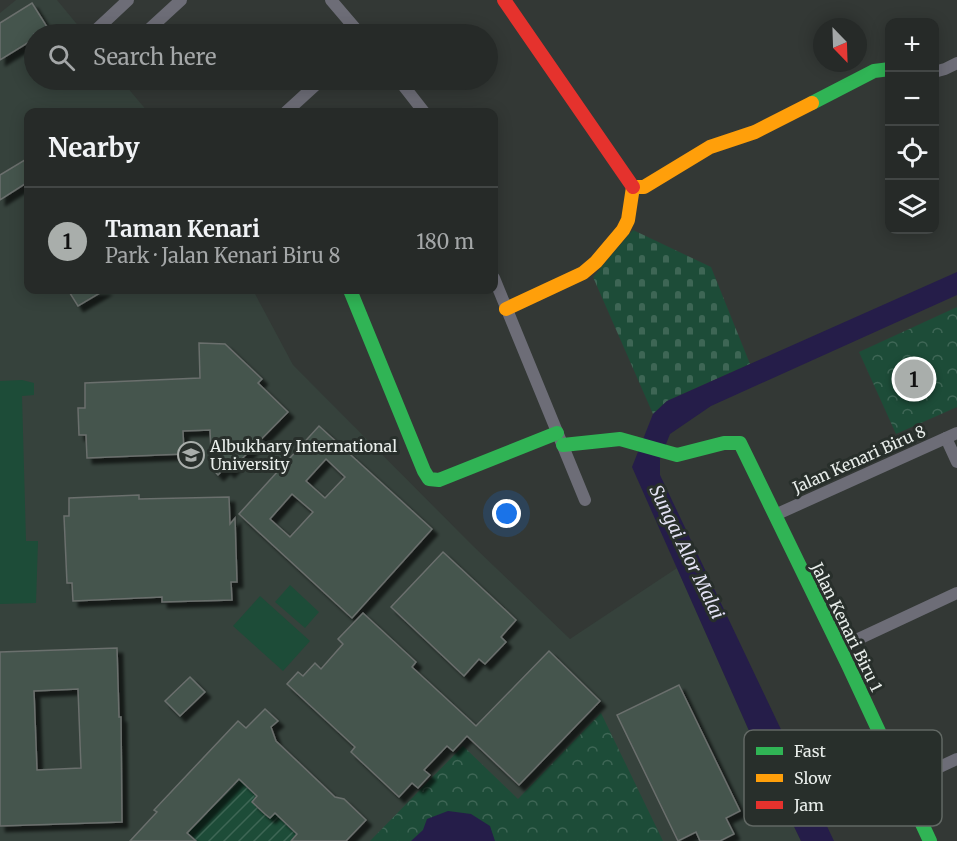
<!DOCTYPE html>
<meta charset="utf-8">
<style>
:root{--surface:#262a28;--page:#323634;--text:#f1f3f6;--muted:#a4a7a8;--line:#424645;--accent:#a9aeab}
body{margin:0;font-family:Merriweather,serif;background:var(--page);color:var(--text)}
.controls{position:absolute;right:18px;top:18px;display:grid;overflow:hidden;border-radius:12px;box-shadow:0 3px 15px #0003}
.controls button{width:54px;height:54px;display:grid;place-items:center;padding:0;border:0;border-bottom:2px solid var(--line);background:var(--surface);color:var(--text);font:30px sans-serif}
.compass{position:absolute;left:813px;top:18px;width:54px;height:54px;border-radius:50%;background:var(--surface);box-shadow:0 3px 15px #0003;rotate:157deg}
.you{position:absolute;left:507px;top:514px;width:21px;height:21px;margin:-15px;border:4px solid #fff;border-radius:50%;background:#1a73e8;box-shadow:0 0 0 9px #1a73e833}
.badge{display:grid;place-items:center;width:39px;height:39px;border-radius:50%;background:var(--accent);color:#111;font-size:20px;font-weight:700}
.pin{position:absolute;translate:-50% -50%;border:3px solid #fff;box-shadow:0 2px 6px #0006}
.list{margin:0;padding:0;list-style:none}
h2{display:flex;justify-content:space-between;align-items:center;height:78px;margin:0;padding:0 24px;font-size:26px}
h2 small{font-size:20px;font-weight:400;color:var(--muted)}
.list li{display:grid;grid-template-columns:39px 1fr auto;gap:18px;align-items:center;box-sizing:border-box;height:108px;padding:0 24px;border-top:2px solid var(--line)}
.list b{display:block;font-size:22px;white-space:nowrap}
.list p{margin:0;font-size:20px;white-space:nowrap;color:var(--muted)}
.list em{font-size:20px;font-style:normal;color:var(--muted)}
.icon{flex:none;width:33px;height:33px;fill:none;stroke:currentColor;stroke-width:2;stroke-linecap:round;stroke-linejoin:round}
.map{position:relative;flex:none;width:957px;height:841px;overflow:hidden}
.search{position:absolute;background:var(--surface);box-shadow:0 3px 15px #0003;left:24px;top:24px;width:474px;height:66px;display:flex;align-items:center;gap:15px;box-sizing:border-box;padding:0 21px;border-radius:33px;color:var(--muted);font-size:22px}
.panel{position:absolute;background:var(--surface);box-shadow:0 3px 15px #0003;left:24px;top:108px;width:474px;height:186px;border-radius:12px}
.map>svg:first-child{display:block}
.built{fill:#36423c}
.cemetery{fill:url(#cemetery-stones)}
.park{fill:url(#park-crowns)}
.garden{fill:url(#garden-furrows)}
.pitch{fill:#1d4c38}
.water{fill:#251d49}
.building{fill:#44544d;stroke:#6b6f6d;stroke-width:1.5;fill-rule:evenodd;filter:url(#shadow)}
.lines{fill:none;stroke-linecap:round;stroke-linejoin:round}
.street{stroke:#6d6d77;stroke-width:12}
.fast{stroke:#30b455;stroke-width:14}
.slow{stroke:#ff9f0a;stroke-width:14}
.jam{stroke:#e5322d;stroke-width:14}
.labels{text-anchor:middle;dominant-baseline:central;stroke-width:6;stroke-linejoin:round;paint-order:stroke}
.poi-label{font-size:16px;fill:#e8edea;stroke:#282f2b;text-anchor:start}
.street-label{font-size:16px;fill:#e8edea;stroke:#282f2b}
.water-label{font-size:18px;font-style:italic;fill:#e3e2f4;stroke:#282f2b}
.key{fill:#282f2b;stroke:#626864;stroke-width:1.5}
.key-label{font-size:16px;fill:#e8edea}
</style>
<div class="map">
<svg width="957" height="841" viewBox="0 0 957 841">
<defs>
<pattern id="cemetery-stones" width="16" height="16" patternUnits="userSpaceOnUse" patternTransform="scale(1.5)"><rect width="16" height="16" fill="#1d4c38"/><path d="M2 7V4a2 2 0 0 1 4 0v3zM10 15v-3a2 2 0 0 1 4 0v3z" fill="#3e6655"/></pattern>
<pattern id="park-crowns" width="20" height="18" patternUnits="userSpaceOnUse" patternTransform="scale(1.5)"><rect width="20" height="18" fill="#1d4c38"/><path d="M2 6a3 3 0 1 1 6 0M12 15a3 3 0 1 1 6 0" fill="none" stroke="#3e6655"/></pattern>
<pattern id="garden-furrows" width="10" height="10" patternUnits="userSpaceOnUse" patternTransform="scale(1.5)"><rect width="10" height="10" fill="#1d4c38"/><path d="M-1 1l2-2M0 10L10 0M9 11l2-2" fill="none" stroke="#3e6655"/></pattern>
<filter id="shadow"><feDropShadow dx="5.5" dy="5.5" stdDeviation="1.5" flood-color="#0009"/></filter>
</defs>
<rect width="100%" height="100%" fill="#333835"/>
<polygon class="built" points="16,0 57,0 85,34 34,34 34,80 121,80 148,112 28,112 28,290 253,290 293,365 472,545 570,639 677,568 762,760 801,841 0,841 0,13"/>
<polygon class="cemetery" points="633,230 711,267 750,364 667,401 653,414 593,277"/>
<g class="park">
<polygon points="957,307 957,407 896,434 859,352"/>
<polygon points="601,713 663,841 370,841 463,746 518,799"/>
</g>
<polygon class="garden" points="239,779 257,796 252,802 270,818 275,813 297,834 291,841 187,841 183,837"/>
<g class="pitch">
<polygon points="22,380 34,383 34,395 22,396 26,541 38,541 36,603 0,604 0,381"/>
<polygon points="290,585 319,612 305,628 275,602"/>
<polygon points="260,596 310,641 283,671 233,626"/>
</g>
<g class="water">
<polygon points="957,272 957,295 711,406 670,434 660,459 660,475 834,841 801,841 762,760 632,467 653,414 667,401"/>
<polygon points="448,811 471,814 490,826 495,841 411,841 423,830 427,819"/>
</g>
<g class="building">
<polygon points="32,3 49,30 43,34 34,34 34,39 0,60 0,23"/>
<polygon points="28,158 28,182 0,200 0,175"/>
<polygon points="68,290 105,290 78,306"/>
<polygon points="199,343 225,344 262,379 258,383 288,412 229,472 225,468 218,475 210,466 223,453 211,453 210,430 183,431 184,454 87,458 86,435 79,435 78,408 85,408 85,383 200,378"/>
<path d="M 319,426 L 432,529 L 352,618 L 239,514 ZM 326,459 L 345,477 L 325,498 L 306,481 ZM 292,494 L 313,512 L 290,537 L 270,519 Z"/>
<polygon points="139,495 139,499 229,497 230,524 235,518 237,582 231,582 232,600 162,602 162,597 73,601 72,583 67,583 64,516 69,516 69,498"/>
<polygon points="443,552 516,620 501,637 506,642 485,664 479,659 464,676 391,607"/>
<polygon points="363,613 416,662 412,667 476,726 549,651 600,701 519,785 467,736 453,751 447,746 424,770 430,775 418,788 412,783 399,797 351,752 355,747 287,684 298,672 303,676 315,663 321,669 343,644 338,639"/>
<path d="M 117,648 L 119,717 L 121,717 L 122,822 L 0,826 L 0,652 ZM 78,689 L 81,768 L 37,770 L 34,691 Z"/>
<polygon points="190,677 205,692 180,716 165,701"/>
<polygon points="679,685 740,811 726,818 734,834 720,841 700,841 696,832 678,841 617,715"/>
<polygon points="265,709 278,721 271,727 276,741 335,797 344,799 366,820 346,841 291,841 297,834 275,813 270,818 265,814 252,802 257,796 239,779 187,833 196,841 130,841 157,812 154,810 238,721 246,728"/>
</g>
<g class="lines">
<g class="street">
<polyline points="331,0 360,34"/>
<polyline points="101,34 96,30 128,0"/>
<polyline points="144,34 181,0"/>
<polyline points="934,72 945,69 957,63"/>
<polyline points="399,80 424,112"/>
<polyline points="286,112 321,80"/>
<polyline points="494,278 585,500"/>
<polyline points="946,438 957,462"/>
<polyline points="775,515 957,433"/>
<polyline points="839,648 957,593"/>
<polyline points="903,784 957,759"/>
</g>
<g class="fast">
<polyline points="812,103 874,71 890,69"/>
<polyline points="350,290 424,471 429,479 439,480 557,433"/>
<polyline points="563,445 620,439 677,455 724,443 740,443 848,665 930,841"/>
</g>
<polyline class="slow" points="506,309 583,273 596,262 623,230 628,220 633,187 644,187 710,147 755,132 812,103"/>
<polyline class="jam" points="504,0 633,187"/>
</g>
<defs>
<symbol id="university-ring" viewBox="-11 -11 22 22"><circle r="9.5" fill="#282f2b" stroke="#a9aeab" stroke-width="1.5"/><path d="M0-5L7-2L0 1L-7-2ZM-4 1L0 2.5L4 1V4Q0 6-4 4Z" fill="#a9aeab"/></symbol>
</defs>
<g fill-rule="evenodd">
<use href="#university-ring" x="176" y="440" width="30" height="30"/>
</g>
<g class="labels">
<g class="poi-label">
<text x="210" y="446">Albukhary International<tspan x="210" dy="18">University</tspan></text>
</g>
<g class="street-label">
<text transform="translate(859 459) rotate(-24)">Jalan Kenari Biru 8</text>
<text transform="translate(847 627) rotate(64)">Jalan Kenari Biru 1</text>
</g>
<g class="water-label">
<text transform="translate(687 552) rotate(64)">Sungai Alor Malai</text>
</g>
</g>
<rect x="744" y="730" width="198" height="96" rx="9" class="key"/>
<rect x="756" y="747" width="27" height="8" fill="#30b455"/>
<rect x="756" y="774" width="27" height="8" fill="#ff9f0a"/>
<rect x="756" y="801" width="27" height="8" fill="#e5322d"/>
<g class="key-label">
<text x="794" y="757">Fast</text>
<text x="794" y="784">Slow</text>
<text x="794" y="811">Jam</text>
</g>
</svg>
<div class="controls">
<button>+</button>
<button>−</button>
<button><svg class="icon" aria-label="locate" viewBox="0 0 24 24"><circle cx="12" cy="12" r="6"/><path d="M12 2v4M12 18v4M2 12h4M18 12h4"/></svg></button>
<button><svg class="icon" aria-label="layers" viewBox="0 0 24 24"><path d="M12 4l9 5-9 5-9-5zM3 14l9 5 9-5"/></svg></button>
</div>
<svg class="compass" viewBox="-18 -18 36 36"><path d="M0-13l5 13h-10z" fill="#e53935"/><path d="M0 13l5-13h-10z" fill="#a4a7a8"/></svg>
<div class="you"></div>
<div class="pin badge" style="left:914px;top:379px">1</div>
<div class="search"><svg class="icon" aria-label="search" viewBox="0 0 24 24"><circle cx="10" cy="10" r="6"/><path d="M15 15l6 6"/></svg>Search here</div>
<section class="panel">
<h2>Nearby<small></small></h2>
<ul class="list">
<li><span class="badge">1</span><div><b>Taman Kenari</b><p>Park · Jalan Kenari Biru 8</p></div><em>180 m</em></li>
</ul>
</section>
</div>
